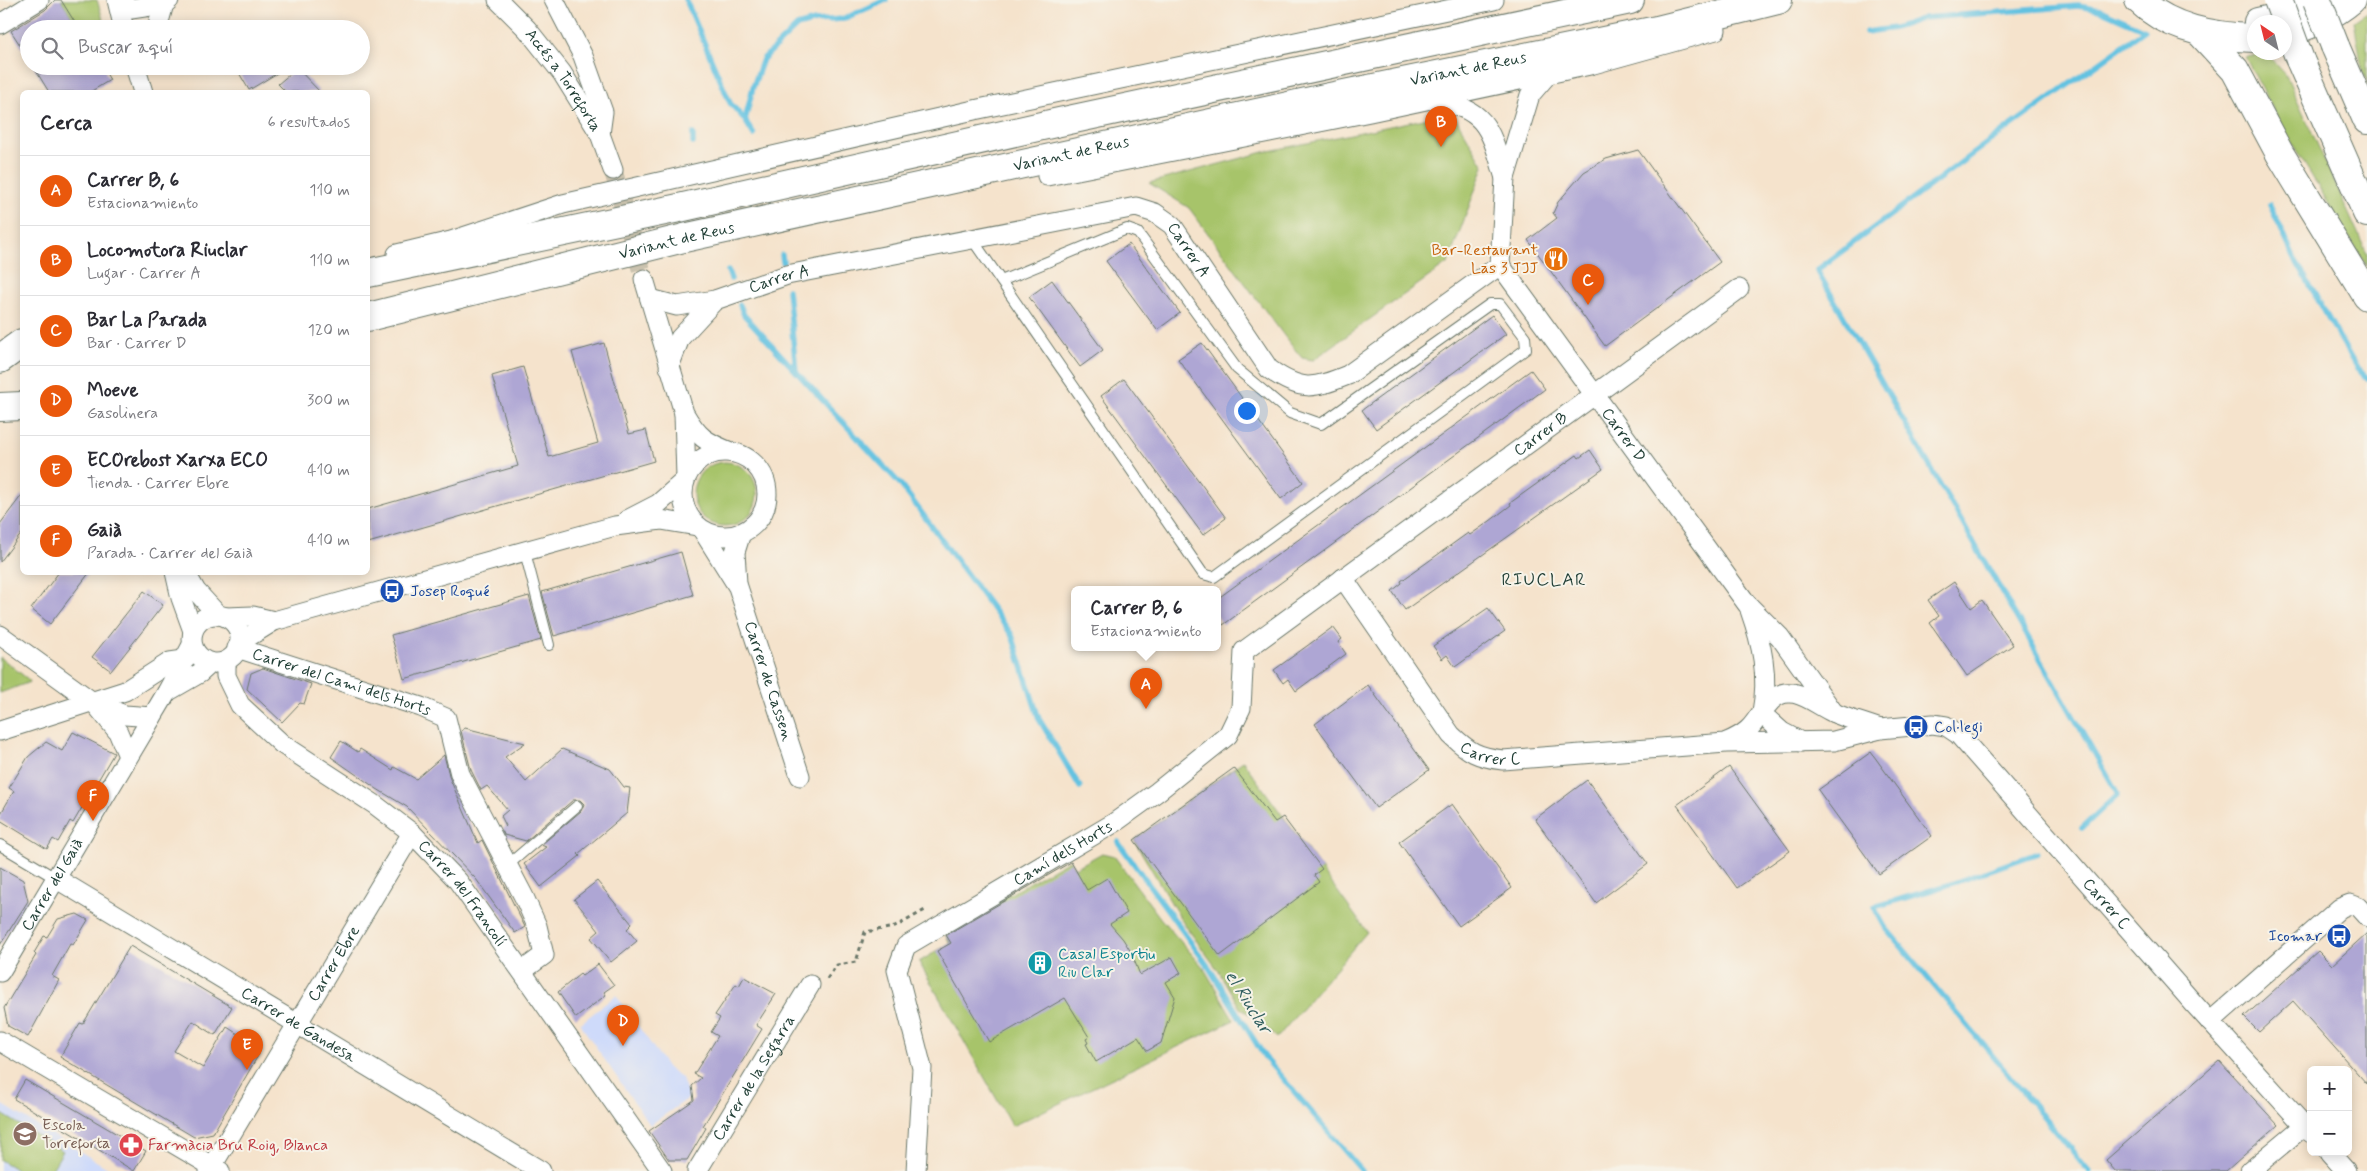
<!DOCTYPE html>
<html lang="es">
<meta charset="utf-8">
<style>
:root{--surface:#fff;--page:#f7f7f7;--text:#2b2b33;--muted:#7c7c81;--line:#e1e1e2;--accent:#ea580c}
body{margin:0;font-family:Mynerve,sans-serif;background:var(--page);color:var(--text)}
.controls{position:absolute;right:15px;bottom:15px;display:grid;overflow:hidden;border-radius:8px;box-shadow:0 2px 12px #0003}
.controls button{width:45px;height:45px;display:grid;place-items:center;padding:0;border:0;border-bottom:1px solid var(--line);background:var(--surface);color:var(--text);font:25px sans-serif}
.compass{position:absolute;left:2247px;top:15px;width:45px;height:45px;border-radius:50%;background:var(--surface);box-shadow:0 2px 12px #0003;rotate:325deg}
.you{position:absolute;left:1246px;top:410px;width:18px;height:18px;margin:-12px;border:4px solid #fff;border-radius:50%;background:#1a73e8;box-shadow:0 0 0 8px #1a73e833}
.badge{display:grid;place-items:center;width:32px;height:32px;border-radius:50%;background:var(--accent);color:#fff;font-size:16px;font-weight:700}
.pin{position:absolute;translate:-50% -41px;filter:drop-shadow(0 1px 2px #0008)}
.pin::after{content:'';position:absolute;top:26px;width:18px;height:15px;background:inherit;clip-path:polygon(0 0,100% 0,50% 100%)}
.popup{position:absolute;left:1071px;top:586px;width:150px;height:65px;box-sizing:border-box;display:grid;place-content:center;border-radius:8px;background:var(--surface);filter:drop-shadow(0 1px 4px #0005);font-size:16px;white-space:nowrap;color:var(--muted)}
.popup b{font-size:19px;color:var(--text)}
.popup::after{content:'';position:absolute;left:50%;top:100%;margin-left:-10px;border:10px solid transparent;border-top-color:var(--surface)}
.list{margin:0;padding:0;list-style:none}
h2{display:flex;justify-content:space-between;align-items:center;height:65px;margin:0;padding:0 20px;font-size:21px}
h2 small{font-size:16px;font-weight:400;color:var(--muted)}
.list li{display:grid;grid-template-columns:32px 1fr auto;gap:15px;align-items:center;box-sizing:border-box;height:70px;padding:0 20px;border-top:1px solid var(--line)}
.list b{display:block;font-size:19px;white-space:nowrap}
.list p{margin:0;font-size:16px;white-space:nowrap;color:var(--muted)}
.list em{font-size:16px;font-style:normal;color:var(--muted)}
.icon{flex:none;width:28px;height:28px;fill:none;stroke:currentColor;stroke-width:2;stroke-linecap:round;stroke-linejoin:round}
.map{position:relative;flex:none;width:2367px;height:1171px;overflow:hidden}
.search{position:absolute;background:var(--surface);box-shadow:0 2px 12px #0003;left:20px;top:20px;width:350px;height:55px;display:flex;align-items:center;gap:12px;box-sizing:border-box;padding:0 18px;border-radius:28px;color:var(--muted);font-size:19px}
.panel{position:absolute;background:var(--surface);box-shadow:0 2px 12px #0003;left:20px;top:90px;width:350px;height:485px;border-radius:8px}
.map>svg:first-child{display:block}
.built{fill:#cedafa}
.green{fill:#a7c46b;stroke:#638050}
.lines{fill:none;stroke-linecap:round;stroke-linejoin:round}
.stream{stroke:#63c2e1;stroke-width:5.5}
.building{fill:#aea6d4}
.minor-tunnel{stroke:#cac2ae;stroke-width:19;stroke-dasharray:19 9;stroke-linecap:butt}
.service-casing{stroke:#6a7769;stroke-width:12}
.minor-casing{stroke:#6a7769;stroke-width:21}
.trunk-casing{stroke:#6a7769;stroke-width:30}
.motorway-casing{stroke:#6a7769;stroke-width:30}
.path{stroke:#6a7769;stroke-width:3;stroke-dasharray:4 4;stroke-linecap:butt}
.service{stroke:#fff;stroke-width:10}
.minor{stroke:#fff;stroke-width:19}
.trunk{stroke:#fff;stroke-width:28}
.motorway{stroke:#fff;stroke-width:28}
.motorway-bridge-casing{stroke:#6a7769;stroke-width:30;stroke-linecap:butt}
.motorway-bridge{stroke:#fff;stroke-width:28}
.labels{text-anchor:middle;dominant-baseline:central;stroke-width:4;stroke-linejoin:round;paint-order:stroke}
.street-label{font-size:16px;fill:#1f3d34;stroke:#f7f3e8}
.food-label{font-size:16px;fill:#c56008;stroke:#f7f3e8;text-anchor:end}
.transit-label{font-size:16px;fill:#164399;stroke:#f7f3e8;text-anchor:start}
.culture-label{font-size:16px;fill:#0d838f;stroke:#f7f3e8;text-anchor:start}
.education-label{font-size:16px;fill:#785e54;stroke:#f7f3e8;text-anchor:start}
.health-label{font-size:16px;fill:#be3a42;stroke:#f7f3e8;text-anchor:start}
.neighbourhood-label{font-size:18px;letter-spacing:1px;fill:#1f3d34;stroke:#f7f3e8}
.water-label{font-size:18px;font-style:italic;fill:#305e5f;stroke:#f7f3e8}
</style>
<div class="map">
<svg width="2367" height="1171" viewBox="0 0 2367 1171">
<rect width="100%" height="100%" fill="#f7f3e8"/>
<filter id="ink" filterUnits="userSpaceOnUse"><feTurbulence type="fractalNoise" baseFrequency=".02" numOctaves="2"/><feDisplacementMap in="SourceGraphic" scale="10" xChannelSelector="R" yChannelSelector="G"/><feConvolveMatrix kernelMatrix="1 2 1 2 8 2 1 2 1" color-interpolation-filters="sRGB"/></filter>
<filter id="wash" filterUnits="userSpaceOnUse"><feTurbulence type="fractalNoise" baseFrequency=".0096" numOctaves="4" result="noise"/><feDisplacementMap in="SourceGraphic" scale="20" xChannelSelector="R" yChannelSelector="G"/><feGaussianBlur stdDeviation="1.12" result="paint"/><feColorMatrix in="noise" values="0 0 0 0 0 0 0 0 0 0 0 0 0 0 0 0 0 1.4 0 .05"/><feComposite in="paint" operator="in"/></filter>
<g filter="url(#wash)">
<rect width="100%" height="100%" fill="#f5e3cc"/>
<g class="built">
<polygon points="616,995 668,1068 682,1078 689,1098 650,1125 580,1024"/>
<polygon points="0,1103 101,1164 112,1171 0,1171"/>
</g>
<g class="green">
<polygon points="61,0 97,0 106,29 79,29"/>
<polygon points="2367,12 2367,81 2363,73 2354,21"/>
<polygon points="2268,55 2286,75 2367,254 2367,267 2287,135 2245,57"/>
<polygon points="1453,113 1484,166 1448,263 1313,360 1302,358 1288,341 1189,208 1149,183 1264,152"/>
<circle cx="725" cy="494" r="32"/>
<polygon points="0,657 29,680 30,682 0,693"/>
<polygon points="1243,761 1367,932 1277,1038 1259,1021 1240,1008 1218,970 1182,921 1134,840"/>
<polygon points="1102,853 1114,856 1161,919 1203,967 1234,1020 1012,1126 919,962 950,943 944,932 1069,860 1075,868"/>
<polygon points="2,1114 63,1151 51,1171 19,1171 0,1160"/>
</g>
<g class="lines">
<g class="stream">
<polyline points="686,0 730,103 745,120 754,135"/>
<polyline points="1866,32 1895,28 1924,18 2078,6 2100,10 2145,30 1987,143 1817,270 2118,794 2082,828"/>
<polyline points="745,120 753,87 763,59 797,26 815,21 843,19 886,0"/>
<polyline points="693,143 693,134"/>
<polyline points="2270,205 2295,259 2356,367 2367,378"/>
<polyline points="782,255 783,262"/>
<polyline points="728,271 731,279"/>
<polyline points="788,290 796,371"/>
<polyline points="740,305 744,315 901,485 1012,635 1039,719 1080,787"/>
<polyline points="1118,842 1208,966 1266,1059 1362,1171"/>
<polyline points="2038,853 1945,886 1874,907 1885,927 2089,1171"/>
</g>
</g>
<g id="blocks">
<g class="building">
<polygon points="55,0 61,0 79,29 29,29 29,59 11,31 45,10"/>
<polygon points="33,66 102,66 110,80 90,92 49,92"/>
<polygon points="235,66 289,66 249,90"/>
<polygon points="297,68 320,92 286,92 278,84"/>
<polygon points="1638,150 1720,262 1605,346 1528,240 1557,218 1553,213 1558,202 1584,172 1606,159"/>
<polygon points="1129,244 1180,313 1157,330 1106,261"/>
<polygon points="1052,280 1103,350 1080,367 1029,297"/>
<polygon points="1492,315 1506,334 1376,429 1362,410"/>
<polygon points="604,343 629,434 646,430 654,461 368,543 368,509 518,466 492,376 523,367 549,457 598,443 572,352"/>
<polygon points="1202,343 1303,482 1281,499 1178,359"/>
<polygon points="1531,370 1545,389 1223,625 1217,616 1217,599"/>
<polygon points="1124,379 1226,518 1203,535 1101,396"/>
<polygon points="1590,450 1603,469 1405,610 1392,591 1402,583 1401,581 1468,533 1470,535 1490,521 1511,505 1510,503 1577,455 1579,458"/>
<polygon points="22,495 22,533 0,562 0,524"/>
<polygon points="681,552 693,595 554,636 542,592"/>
<polygon points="59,572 90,572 50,624 31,609"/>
<polygon points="1954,582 1971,608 1982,600 2013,645 1967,676 1930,623 1939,616 1928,600"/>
<polygon points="144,591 163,605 111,671 92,657"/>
<polygon points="529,596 541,640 404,679 391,635"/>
<polygon points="1488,608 1505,631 1455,667 1447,655 1442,659 1433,646"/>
<polygon points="1333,627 1342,639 1338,642 1346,654 1296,691 1288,679 1283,683 1274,670"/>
<polygon points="263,668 311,684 304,704 300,703 282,722 247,689 251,673"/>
<polygon points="1368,685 1429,770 1376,808 1315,724"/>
<polygon points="465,728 525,743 505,757 526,782 562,749 610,769 624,787 630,788 627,813 578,854 580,856 541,887 524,864 546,847 541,845 581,811 584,804 580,800 573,800 526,841 504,835 502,830 506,826 501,816 508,810 487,786 481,790 471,770 461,731"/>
<polygon points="73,732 114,753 73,823 70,821 58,842 53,839 47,849 0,820 0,815 14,791 9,788 28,757 46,742 62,751"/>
<polygon points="341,741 358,752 360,749 393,770 394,767 416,779 444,755 450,779 478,843 482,840 525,927 515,933 476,879 407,807 377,789 331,757"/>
<polygon points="1871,752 1932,836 1879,874 1818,790"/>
<polygon points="1729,767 1790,851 1737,888 1677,805"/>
<polygon points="1234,768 1275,822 1283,817 1322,869 1314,875 1319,882 1220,956 1134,840"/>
<polygon points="1587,780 1648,864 1596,903 1535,819"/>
<polygon points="1452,804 1512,888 1459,926 1399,842"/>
<polygon points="1071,862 1087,890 1107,878 1127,913 1110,924 1123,939 1131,952 1140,975 1172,957 1181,973 1166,982 1175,997 1161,1043 1147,1051 1138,1037 1096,1062 1086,1044 1088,1043 1086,1039 1089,1037 1065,998 989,1042 937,951 951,943 946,935"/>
<polygon points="0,867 23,880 28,901 0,945"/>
<polygon points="597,881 632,924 627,929 637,941 611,962 591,938 599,931 574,899"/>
<polygon points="77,914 88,920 73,945 70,944 52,976 59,980 28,1037 8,1026 4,1008 36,955 34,953 44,936 47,937 58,919"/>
<polygon points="2367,933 2367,1084 2293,1001 2259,1032 2244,1017 2318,951 2332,965"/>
<polygon points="130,946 232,1007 215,1035 193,1021 174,1051 203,1068 227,1027 249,1041 246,1046 259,1054 213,1133 194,1137 60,1057 80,1023 83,1024"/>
<polygon points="598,964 614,985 604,992 606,995 576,1018 558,992 580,974 582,976"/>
<polygon points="744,977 776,994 756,1025 762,1029 703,1126 706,1128 687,1160 669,1160 649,1131 694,1100 692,1086 701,1078 694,1074 718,1036 711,1032 720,1018 715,1015 736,984 739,986"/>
<polygon points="2219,1061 2278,1125 2226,1171 2115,1171 2106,1160"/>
<polygon points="25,1080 146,1151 134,1171 14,1099"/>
</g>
</g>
</g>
<g filter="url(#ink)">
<use href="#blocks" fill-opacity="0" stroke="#6a7769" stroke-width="1"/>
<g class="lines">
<polyline class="minor-tunnel" points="613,170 644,279"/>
<defs>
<g id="service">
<polyline points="972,239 1001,281 1203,574 1214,577 1526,349 1525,337 1500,304 1490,304 1321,424 1290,413 1237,369 1138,233 1127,229 1001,281"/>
<polyline points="525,552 549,645"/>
<polyline points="0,845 57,879"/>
<polyline points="509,864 577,806"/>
</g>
<g id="minor">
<polyline points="117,0 124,29"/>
<polyline points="119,0 131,9 164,4 169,0"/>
<path id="s1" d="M 498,0 L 527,29 L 562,73 L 600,134 L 613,170"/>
<polyline points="554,0 583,56 603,112 600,134"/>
<polyline points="0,24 39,0"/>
<polyline points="157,29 164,4"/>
<polyline points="135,66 143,92"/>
<path d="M 1434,101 C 1488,107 1491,133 1505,178"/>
<polyline points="1047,176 1370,112 1590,65 1716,30"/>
<polyline points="397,254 451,241 563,204 974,110 1494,0"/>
<path id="s2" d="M 1500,265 L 1747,604 L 1780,637 L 1834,713"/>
<polyline points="1500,265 1505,178 1530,95 1549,73"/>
<path d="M 644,279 L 684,413 C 698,437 705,442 731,452"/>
<path id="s3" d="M 650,299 L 677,306 L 715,300 L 787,275 L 1136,207 L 1155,213 L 1172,225 L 1269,369 C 1301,392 1313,389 1348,375 L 1500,265"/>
<polyline points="669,367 680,338 715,300"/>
<polyline points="684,414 686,477"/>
<circle cx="725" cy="494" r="42"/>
<polyline points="627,520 658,504 685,480"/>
<path id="s4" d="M 703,531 L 738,587 L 800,776"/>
<polyline points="175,572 181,598 193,631"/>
<polyline points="185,572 196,591 218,615"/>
<path id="s5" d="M 1343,578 L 1451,735 C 1469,752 1477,757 1503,760 L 1726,743 L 1834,741 L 1880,729 L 1933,724 L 1946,726 L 1958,734 L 2195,1005 L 2311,1133"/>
<polyline points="737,583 735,552 741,533"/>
<path d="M 1750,610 C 1762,644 1769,676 1762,712"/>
<circle cx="216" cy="639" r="24"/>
<polyline points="226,617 253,616 274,621"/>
<polyline points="0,635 94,703 125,715 152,717"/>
<polyline points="240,642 274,621 615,526 661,520 697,526"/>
<path id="s6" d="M 237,648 L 421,707 L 446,718 L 460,774 L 524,897 L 537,926 L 544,955 L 522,971"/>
<path id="s7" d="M 226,661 L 226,676 L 240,705 L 282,744 L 374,804 L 412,833 L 458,881 L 662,1171"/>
<polyline points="167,692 200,673 211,663"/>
<polyline points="97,706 118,732 128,756"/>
<polyline points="1762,714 1782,732 1801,742"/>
<polyline points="0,731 125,691 170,662 184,660"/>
<path d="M 1727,742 C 1757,729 1752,721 1771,701 C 1790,681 1813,703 1832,712 C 1847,719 1864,723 1880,729"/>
<path id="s8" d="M 57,879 L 541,1171"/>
<path id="s9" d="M 0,972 L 167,692 L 192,645"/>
<polyline points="2210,1022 2340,908 2350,904 2358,907 2367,917"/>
<polyline points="0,1041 220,1171"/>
<polyline points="2329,1152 2346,1171"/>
<path id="s10" d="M 209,1171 L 412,833"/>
<path id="s11" d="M 697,1171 L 810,985"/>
<path id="s12" d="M 916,1171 L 922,1068 L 897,970 L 906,946 L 1114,823 L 1157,792 L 1228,735 L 1241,708 L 1244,651 L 1739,289"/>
<polyline points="2250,1171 2304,1126"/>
</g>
<g id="trunk">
<path d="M 2139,0 C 2169,29 2215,37 2254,38"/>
<polyline points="2258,22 2307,11"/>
<path d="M 2284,33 C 2309,26 2331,17 2351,0"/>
<polyline points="368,273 679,208 1055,123 1630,0"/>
<path id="s13" d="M 368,317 L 684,238 L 1325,98 L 1657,30 L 1778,0"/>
<polyline points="0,359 22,343"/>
<polyline points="0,407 22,406"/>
</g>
<g id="motorway">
<polyline points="2200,32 2235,70 2280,154 2367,296"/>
<polyline points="2335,46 2367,120"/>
<polyline points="2300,60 2367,213"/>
</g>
</defs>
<use href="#service" class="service-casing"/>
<use href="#minor" class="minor-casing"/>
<use href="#trunk" class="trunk-casing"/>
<use href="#motorway" class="motorway-casing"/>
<polyline class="path" points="827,979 837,965 856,962 865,932 895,927 925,910"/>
<use href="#service" class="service"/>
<use href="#minor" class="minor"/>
<use href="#trunk" class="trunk"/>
<use href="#motorway" class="motorway"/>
<defs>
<g id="motorway-bridge">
<polyline points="2278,0 2300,60"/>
<polyline points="2317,0 2335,46"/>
</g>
</defs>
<use href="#motorway-bridge" class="motorway-bridge-casing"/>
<use href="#motorway-bridge" class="motorway-bridge"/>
</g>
</g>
<defs>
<symbol id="restaurant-disc" viewBox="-11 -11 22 22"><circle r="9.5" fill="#e8710a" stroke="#f7f3e8"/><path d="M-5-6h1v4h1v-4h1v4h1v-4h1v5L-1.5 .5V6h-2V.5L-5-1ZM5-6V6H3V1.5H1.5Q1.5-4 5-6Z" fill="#fff"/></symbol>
<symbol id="bus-disc" viewBox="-11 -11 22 22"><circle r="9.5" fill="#1a4fb4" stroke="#f7f3e8"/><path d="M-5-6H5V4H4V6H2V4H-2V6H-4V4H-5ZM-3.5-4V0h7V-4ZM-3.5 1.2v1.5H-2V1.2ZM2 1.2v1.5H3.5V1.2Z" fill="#fff"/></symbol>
<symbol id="building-disc" viewBox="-11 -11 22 22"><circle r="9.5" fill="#0f9aa8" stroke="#f7f3e8"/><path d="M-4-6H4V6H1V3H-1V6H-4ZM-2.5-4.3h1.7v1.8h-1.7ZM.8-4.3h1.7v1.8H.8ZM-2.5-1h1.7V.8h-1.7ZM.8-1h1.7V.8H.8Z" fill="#fff"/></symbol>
<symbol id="school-disc" viewBox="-11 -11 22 22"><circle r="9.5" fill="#8d6e63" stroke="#f7f3e8"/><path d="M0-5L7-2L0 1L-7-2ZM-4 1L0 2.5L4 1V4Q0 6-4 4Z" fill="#fff"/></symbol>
<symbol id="pharmacy-disc" viewBox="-11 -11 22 22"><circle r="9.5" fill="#e0444e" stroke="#f7f3e8"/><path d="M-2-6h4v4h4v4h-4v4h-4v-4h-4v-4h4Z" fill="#fff"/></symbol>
</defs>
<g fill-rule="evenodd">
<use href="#restaurant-disc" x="1542" y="245" width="28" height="28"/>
<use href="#bus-disc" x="378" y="577" width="28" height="28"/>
<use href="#bus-disc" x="1902" y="713" width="28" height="28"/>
<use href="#bus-disc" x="2325" y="922" width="28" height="28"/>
<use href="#building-disc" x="1026" y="949" width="28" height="28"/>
<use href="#school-disc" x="11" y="1120" width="28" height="28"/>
<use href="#pharmacy-disc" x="117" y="1131" width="28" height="28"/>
</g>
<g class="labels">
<g class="street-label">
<text stroke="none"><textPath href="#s13" startOffset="1128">Variant de Reus</textPath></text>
<text stroke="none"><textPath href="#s1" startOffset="104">Accés a Torreforta</textPath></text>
<text stroke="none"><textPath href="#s13" startOffset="722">Variant de Reus</textPath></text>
<text stroke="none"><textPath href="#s13" startOffset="318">Variant de Reus</textPath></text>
<text stroke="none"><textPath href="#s3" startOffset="569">Carrer A</textPath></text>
<text stroke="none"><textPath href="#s3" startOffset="134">Carrer A</textPath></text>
<text stroke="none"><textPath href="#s12" startOffset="1070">Carrer B</textPath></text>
<text stroke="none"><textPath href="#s2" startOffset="210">Carrer D</textPath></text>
<text stroke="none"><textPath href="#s4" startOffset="165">Carrer de Cassen</textPath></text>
<text stroke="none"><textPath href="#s6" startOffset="110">Carrer del Camí dels Horts</textPath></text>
<text stroke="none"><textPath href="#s5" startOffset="236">Carrer C</textPath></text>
<text stroke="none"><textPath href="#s12" startOffset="412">Camí dels Horts</textPath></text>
<text stroke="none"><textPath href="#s9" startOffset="102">Carrer del Gaià</textPath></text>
<text stroke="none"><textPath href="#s7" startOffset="341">Carrer del Francolí</textPath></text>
<text stroke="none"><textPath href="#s5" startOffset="935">Carrer C</textPath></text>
<text stroke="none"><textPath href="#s10" startOffset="242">Carrer Ebre</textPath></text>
<text stroke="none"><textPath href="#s8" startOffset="282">Carrer de Gandesa</textPath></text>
<text stroke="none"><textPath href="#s11" startOffset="109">Carrer de la Segarra</textPath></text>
</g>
<g class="food-label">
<text x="1538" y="250">Bar-Restaurant<tspan x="1538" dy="18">Las 3 JJJ</tspan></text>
</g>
<g class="transit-label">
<text x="410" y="591">Josep Roqué</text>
<text x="1934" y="727">Col·legi</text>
<text x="2322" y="936" text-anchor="end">Icomar</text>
</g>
<g class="culture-label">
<text x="1058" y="954">Casal Esportiu<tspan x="1058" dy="18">Riu Clar</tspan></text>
</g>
<g class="education-label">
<text x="42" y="1125">Escola<tspan x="42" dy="18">Torreforta</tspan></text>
</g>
<g class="health-label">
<text x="148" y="1145">Farmàcia Bru Roig, Blanca</text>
</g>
<g class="neighbourhood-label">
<text x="1544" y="580">RIUCLAR</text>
</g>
<g class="water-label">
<text transform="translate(1248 1002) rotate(58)">el Riuclar</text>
</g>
</g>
</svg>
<div class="controls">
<button>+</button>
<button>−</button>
</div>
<svg class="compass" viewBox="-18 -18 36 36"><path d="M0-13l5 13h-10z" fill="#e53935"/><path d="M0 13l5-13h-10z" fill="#7c7c81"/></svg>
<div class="you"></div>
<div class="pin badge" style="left:1146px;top:709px">A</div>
<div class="popup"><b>Carrer B, 6</b>Estacionamiento</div>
<div class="pin badge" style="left:1441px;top:147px">B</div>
<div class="pin badge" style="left:1588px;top:305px">C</div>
<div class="pin badge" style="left:623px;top:1046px">D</div>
<div class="pin badge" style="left:247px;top:1070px">E</div>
<div class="pin badge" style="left:93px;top:821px">F</div>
<div class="search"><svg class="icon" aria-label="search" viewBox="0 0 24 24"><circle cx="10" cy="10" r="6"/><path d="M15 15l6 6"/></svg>Buscar aquí</div>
<section class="panel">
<h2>Cerca<small>6 resultados</small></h2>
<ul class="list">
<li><span class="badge">A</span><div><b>Carrer B, 6</b><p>Estacionamiento</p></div><em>110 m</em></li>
<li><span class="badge">B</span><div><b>Locomotora Riuclar</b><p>Lugar · Carrer A</p></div><em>110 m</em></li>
<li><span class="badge">C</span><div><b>Bar La Parada</b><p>Bar · Carrer D</p></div><em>120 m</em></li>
<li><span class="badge">D</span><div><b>Moeve</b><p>Gasolinera</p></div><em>300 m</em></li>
<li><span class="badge">E</span><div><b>ECOrebost Xarxa ECO</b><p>Tienda · Carrer Ebre</p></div><em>410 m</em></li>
<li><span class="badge">F</span><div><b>Gaià</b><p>Parada · Carrer del Gaià</p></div><em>410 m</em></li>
</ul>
</section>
</div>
